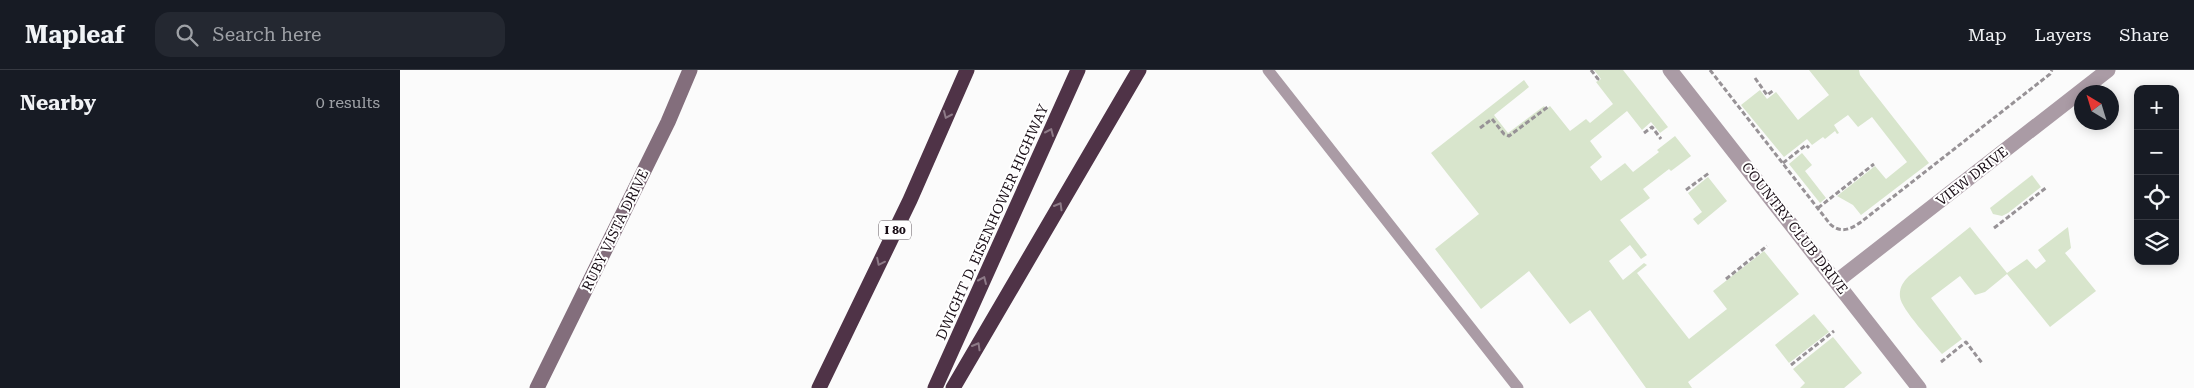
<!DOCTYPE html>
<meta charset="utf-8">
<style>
:root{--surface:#171b24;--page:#242831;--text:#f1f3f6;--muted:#9ea1a6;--line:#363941}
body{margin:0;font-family:"Roboto Serif",serif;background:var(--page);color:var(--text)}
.controls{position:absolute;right:15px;top:15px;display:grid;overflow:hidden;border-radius:10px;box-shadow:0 2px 12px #0003}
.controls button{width:45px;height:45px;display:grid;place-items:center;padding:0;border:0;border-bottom:1px solid var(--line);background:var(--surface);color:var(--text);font:25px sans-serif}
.compass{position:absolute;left:1674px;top:15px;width:45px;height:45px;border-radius:50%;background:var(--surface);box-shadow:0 2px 12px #0003;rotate:322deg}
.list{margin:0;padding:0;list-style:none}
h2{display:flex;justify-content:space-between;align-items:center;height:65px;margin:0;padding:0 20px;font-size:21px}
h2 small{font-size:16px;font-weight:400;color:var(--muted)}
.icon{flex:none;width:28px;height:28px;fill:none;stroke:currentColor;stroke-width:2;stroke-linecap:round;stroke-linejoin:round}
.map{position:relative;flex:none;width:1794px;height:318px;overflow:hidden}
header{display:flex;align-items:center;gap:30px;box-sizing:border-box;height:70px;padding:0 25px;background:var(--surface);border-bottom:1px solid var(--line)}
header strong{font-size:24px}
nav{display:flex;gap:28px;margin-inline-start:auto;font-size:18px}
.search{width:350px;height:45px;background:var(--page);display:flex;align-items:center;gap:12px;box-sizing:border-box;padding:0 18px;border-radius:15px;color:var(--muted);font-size:19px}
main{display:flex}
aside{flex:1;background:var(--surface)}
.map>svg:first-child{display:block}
.green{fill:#d8e5cc}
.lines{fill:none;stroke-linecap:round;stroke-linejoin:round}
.path{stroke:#979296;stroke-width:3;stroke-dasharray:5 2.5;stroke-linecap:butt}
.lane{stroke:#aa9ba5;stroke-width:11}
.street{stroke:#aa9ba5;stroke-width:15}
.secondary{stroke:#836e7c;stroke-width:15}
.highway{stroke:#4f3347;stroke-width:15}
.oneway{stroke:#8d7a87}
.labels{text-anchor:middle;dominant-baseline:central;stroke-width:4;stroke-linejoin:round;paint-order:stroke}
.shield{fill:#fff;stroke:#5f575d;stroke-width:1}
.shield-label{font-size:12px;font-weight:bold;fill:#1a0f17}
.street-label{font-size:14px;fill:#1a0f17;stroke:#fff}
</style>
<header>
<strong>Mapleaf</strong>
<div class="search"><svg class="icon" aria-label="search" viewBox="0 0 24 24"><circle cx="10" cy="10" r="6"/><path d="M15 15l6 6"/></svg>Search here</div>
<nav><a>Map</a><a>Layers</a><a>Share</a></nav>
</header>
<main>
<aside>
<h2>Nearby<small>0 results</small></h2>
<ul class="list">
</ul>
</aside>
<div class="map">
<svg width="1794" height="318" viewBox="0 0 1794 318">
<rect width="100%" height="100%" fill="#fbfbfb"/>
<g class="green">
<polygon points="1194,0 1223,0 1268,57 1260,63 1251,52 1242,60 1227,41 1190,71 1202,87 1190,97 1201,111 1225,93 1233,102 1259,82 1257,80 1275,66 1291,86 1271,101 1269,99 1243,119 1250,128 1220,150 1247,185 1241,189 1230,175 1209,191 1223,210 1244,193 1247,195 1237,203 1289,269 1327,239 1313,221 1364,181 1399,224 1288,312 1292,318 1246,318 1190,240 1170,254 1129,201 1081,239 1035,179 1079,144 1031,83 1124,10 1129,17 1094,45 1108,63 1144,36 1146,39 1150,36 1170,61 1186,49 1190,53 1213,34 1196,12 1201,9"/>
<polygon points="1409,0 1459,0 1460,5 1529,93 1461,145 1453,135 1437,126 1475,96 1486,109 1507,92 1472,47 1458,57 1448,45 1434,55 1439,63 1437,64 1435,61 1425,69 1423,67 1412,75 1407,69 1384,87 1341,35 1360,20 1367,29 1376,22 1398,50 1429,25"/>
<polygon points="1402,83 1412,95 1405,101 1426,128 1420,133 1389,94"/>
<polygon points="1632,105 1641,117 1608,143 1602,146 1593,144 1590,138"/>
<polygon points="1308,107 1327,131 1298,155 1293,149 1302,142 1288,123"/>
<path d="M 1570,157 L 1607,203 L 1627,189 L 1636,199 L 1646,191 L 1638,180 L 1668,157 L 1671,178 L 1665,183 L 1696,221 L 1650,257 L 1607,204 L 1585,222 L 1575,225 L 1560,206 L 1531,228 L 1562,269 L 1542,284 C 1533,273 1501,239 1500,227 C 1499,218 1503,212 1509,206 Z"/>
<polygon points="1414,244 1429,262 1389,293 1375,275"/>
<polygon points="1433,267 1462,303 1444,318 1400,318 1405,313 1393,299"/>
</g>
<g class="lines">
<g class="path">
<polyline points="1191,0 1198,9 1195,11"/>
<path d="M 1310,0 L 1430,154 C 1441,164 1451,159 1461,152 L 1650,4 L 1652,0"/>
<polyline points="1355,8 1367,25 1374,20"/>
<polyline points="1080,58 1092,49 1104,64 1109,66 1149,36"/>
<polyline points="1244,63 1252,57 1261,69"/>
<polyline points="1383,93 1406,75 1409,78"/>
<polyline points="1286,120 1309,103"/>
<polyline points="1418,138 1474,94"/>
<polyline points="1594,158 1647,117"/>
<polyline points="1326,209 1367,176"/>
<polyline points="1541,292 1566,272 1582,293"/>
<polyline points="1391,295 1434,261"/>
</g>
<polyline class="lane" points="868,0 1118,318"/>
<g class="street">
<polyline points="1270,0 1519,318"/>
<polyline points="1437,211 1708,0"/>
</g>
<polyline class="secondary" points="137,318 268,52 290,0"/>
<g class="highway">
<polyline points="419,318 510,130 567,0"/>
<polyline points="535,318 678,0"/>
<polyline points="553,318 739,0"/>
</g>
</g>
<defs><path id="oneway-chevron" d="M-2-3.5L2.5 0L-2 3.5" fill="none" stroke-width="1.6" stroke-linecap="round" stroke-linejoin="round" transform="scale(1.25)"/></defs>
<g class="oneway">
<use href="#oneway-chevron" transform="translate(547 45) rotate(114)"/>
<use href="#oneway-chevron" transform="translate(650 62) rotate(-66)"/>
<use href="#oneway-chevron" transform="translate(659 136) rotate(-60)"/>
<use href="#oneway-chevron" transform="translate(480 192) rotate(116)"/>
<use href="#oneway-chevron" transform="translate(583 210) rotate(-66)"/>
<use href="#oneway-chevron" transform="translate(577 276) rotate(-60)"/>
</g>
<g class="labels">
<rect class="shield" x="479" y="150.5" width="32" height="19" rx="4"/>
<g class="shield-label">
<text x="495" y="160">I 80</text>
</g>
<g class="street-label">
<text transform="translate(1572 106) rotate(-38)">VIEW DRIVE</text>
<text transform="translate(592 152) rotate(-66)">DWIGHT D. EISENHOWER HIGHWAY</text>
<text transform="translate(1395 158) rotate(52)">COUNTRY CLUB DRIVE</text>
<text transform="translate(215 160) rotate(-64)">RUBY VISTA DRIVE</text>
</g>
</g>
</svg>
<div class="controls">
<button>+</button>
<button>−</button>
<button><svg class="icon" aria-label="locate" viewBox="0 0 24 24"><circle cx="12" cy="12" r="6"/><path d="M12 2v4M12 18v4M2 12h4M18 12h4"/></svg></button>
<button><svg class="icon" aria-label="layers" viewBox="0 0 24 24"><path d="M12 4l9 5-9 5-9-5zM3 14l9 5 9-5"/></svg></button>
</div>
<svg class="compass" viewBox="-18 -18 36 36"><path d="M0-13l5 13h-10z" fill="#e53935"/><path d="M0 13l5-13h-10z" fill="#9ea1a6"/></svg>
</div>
</main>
